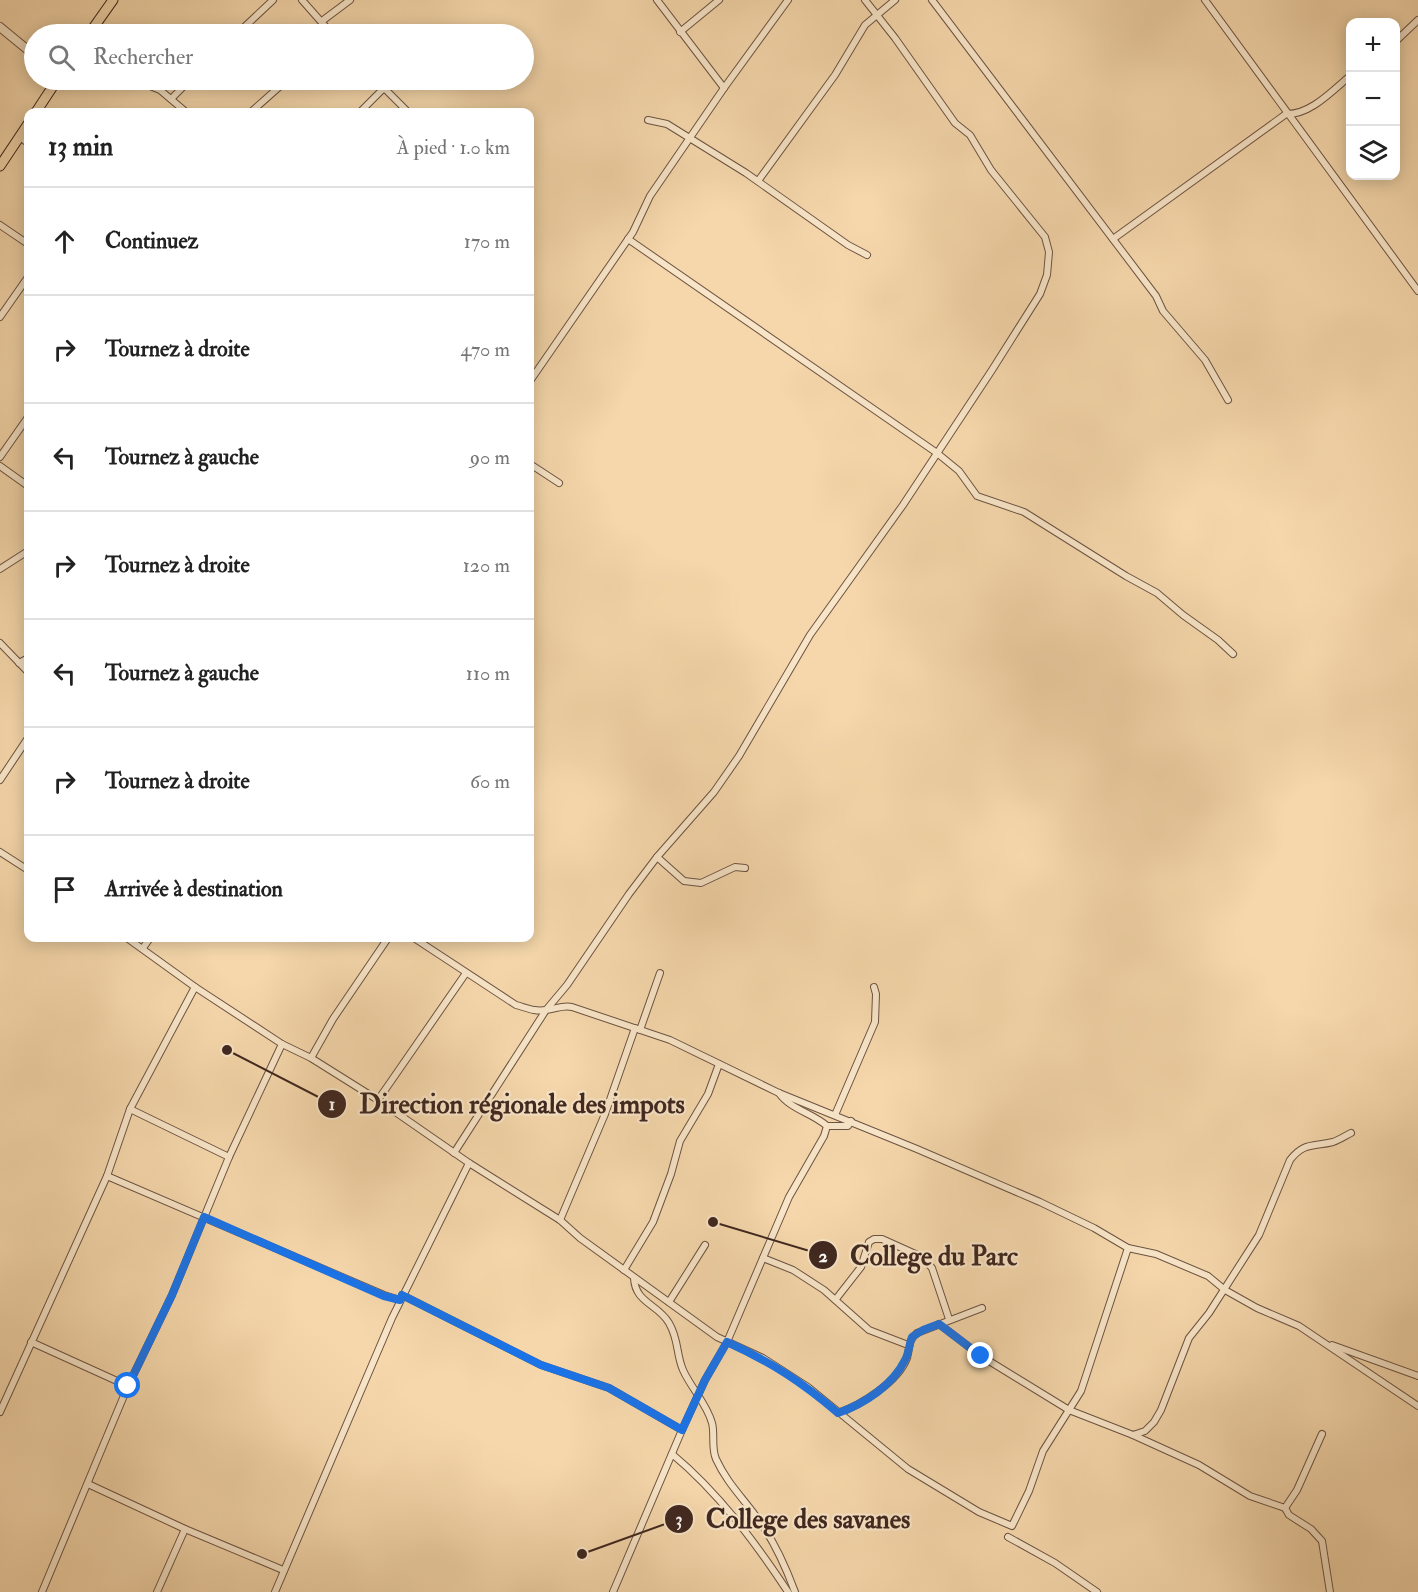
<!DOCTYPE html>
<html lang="fr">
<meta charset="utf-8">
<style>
:root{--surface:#fff;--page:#f2f2f2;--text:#222;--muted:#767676;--line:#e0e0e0}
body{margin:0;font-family:"IM FELL Double Pica",serif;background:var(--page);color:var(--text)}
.controls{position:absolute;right:18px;top:18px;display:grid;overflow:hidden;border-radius:12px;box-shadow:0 3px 15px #0003}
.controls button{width:54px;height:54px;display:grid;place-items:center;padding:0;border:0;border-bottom:2px solid var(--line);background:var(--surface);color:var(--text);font:30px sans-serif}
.stop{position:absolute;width:18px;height:18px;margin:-14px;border:4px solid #1a73e8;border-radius:50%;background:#fff}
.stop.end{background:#1a73e8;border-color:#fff;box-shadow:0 2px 6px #0008}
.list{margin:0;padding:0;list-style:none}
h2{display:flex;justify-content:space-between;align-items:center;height:78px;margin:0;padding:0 24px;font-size:26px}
h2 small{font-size:20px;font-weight:400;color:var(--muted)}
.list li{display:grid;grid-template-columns:39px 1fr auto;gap:18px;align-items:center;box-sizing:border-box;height:108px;padding:0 24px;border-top:2px solid var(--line)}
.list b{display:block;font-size:22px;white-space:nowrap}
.list em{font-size:20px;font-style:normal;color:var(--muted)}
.icon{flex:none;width:33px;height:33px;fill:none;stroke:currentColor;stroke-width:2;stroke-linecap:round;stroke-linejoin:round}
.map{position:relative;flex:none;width:1418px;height:1592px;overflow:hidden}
.search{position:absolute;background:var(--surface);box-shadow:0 3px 15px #0003;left:24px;top:24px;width:510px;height:66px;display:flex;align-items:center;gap:15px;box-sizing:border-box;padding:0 21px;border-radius:33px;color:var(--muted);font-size:22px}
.panel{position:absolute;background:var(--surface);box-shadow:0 3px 15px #0003;left:24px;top:108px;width:510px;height:834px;border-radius:12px}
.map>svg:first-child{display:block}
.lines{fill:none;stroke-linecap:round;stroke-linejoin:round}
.minor-casing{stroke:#6c5342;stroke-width:8}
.tertiary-casing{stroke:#6c5342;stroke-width:10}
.primary-casing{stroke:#3f271f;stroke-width:11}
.minor{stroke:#f8e5c8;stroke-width:6}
.tertiary{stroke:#f8e5c8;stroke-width:8}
.primary{stroke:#f5d7ab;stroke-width:9}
.route{stroke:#1a73e8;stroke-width:8}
.leader{fill:none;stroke:#3f271f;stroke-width:2}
.callout-dot{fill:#3f271f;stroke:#f8e5c8;stroke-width:2}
.mark-label{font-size:18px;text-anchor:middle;font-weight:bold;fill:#fff}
.callout-label{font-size:27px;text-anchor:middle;font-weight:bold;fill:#3f271f;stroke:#f8e5c8;stroke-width:4.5;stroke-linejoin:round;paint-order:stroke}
</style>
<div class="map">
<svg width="1418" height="1592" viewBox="0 0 1418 1592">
<rect width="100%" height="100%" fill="#f5d7ab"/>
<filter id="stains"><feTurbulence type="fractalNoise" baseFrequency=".00333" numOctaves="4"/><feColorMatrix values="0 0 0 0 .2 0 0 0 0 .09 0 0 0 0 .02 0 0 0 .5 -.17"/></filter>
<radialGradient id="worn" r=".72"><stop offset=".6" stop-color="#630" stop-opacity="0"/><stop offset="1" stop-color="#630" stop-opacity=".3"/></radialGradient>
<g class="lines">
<defs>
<g id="minor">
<polyline points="302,0 332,34"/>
<polyline points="657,0 724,88"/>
<polyline points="932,0 1156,296 1163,311 1205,360 1228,400"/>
<polyline points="1205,0 1418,291"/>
<polyline points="322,21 350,0"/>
<polyline points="680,32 719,0"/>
<polyline points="237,34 273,0"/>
<polyline points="1396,41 1418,20"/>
<polyline points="74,80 80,81 113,80"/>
<polyline points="135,80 160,90 186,112"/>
<polyline points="376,80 408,112"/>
<polyline points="171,99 190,80"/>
<polyline points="251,112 287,80"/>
<polyline points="360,112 384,88"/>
<polyline points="648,120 667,124 746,173 848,245 867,255"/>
<polyline points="20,137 28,143"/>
<polyline points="758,181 835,75 865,25 895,0"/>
<polyline points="0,225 28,244"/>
<polyline points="628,239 937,453 959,471 977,496 1024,512 1126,576 1157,593 1183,615 1218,640 1233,654"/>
<path d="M 1113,239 L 1286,114 C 1310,115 1332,91 1350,76"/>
<polyline points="0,317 28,277"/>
<polyline points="530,381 633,232 650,196 724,88 788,0"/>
<polyline points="0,457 28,417"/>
<polyline points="530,464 559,483"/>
<polyline points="0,466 28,486"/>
<polyline points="0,569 28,551"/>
<polyline points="0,643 28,672"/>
<polyline points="19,663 28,658"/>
<polyline points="0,780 28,738"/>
<polyline points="0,852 28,870"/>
<polyline points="657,857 684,881 701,883 735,867 745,868"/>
<polyline points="127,938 195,987 282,1044 311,1058 378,1100 469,1163 560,1220 580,1238 717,1337 763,1358 808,1387 908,1469 979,1512 1012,1526 1029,1491 1043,1451 1081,1391 1128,1248"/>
<path d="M 414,938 L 516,1005 C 527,1008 535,1012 546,1010 C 556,1009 562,1005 572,1007 L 670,1040 L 779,1093 L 917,1149 L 1040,1202 L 1094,1228 L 1128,1248 L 1156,1254 L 1208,1276 L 1225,1290 L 1257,1308 L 1299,1326 L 1418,1406"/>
<polyline points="143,948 150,938"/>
<polyline points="640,1030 660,973"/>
<polyline points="311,1058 333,1019 388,938"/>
<polyline points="378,1100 466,973"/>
<polyline points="130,1109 229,1157"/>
<polyline points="835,1115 875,1022 876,994 874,987"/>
<polyline points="827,1126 848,1126 851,1121"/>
<polyline points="454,1153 546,1010 567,985 629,894 657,857 714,792 739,756 810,635 903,505 992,370 1040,294 1047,275 1049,252 1045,237 991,170 970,135 955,123 895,38 865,0"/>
<polyline points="107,1176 384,1295 400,1300"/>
<polyline points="560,1220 605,1114 635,1028"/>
<polyline points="763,1258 793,1270 824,1290 869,1330 908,1345"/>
<polyline points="624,1270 653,1222 671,1174 680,1141 708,1094 719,1064"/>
<path d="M 634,1278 C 635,1303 658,1304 669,1323 C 679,1340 676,1354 683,1370 C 691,1388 707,1404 712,1423 C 715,1434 711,1448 716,1459 C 726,1481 741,1496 755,1515 C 773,1538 785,1565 795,1592"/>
<polyline points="402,1295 541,1365 609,1388 682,1430"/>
<polyline points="836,1299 861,1267 869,1242 874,1239 882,1239 922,1257 932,1268 949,1319"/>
<polyline points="669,1302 705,1245"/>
<path d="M 939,1324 L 981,1356 L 1069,1410 L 1133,1435 L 1145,1431 L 1154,1422 L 1161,1410 L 1189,1338 L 1209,1313 L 1259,1235 L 1290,1160 C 1304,1142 1313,1147 1333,1142 C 1339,1140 1345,1136 1351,1133"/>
<polyline points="31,1342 128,1386"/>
<polyline points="1332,1345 1418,1376"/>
<polyline points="0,1412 107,1176 130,1109 195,987"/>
<path d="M 838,1413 C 861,1405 898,1382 907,1358 C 910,1348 908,1340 917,1333 L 982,1308"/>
<polyline points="1133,1435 1199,1465 1250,1496 1285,1508 1297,1490 1322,1434"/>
<path d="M 672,1454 C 718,1492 755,1542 788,1592"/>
<polyline points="88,1484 185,1529 283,1570"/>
<polyline points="1285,1508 1289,1515 1311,1529 1322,1541 1330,1592"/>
<polyline points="1008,1537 1055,1563 1097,1592"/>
<polyline points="42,1592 128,1386 172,1295 229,1157 282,1044"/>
<polyline points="157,1592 185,1529"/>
<polyline points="275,1592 392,1318 469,1163"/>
<path d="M 613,1592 L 682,1430 L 705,1380 L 727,1342 L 789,1197 L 824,1136 L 827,1126 C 812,1113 790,1109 779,1093"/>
</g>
<polyline id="tertiary" points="0,27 34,55"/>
<g id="primary">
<polyline points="89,34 113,0"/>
<polyline points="36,112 57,80"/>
<polyline points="0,166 28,124"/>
</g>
</defs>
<use href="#minor" class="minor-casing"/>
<use href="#tertiary" class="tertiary-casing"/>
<use href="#primary" class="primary-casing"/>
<use href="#minor" class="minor"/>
<use href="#tertiary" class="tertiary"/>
<use href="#primary" class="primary"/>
</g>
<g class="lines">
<path class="route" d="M 128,1386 L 172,1295 L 204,1217 L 384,1296 L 400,1300 L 402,1295 L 541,1365 L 609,1388 L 682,1430 L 705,1380 L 727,1342 C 771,1362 802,1382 838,1413 C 864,1404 893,1385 905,1360 C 909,1353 909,1344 912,1337 L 923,1330 L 939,1324 L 981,1356"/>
</g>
<path class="leader" d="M227 1050L332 1104M713 1222L823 1255M582 1554L679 1519"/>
<g class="callout-dot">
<circle cx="227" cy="1050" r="6"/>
<circle cx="713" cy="1222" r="6"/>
<circle cx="582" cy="1554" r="6"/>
<circle cx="332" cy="1104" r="15"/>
<circle cx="823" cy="1255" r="15"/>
<circle cx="679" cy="1519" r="15"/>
</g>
<g class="mark-label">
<text x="332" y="1110">1</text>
<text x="823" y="1262">2</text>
<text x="679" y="1525">3</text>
</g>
<g class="callout-label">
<text x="522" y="1113">Direction régionale des impots</text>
<text x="934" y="1265">College du Parc</text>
<text x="808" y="1528">College des savanes</text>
</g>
<rect width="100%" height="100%" filter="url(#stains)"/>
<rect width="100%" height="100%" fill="url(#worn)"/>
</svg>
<div class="controls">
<button>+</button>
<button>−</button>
<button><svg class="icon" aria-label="layers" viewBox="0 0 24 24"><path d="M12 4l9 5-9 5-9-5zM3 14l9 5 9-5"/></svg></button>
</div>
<div class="stop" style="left:128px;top:1386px"></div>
<div class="stop end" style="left:981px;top:1356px"></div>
<div class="search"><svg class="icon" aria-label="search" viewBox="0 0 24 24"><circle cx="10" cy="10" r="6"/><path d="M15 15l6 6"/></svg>Rechercher</div>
<section class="panel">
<h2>13 min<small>À pied · 1.0 km</small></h2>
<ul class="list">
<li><svg class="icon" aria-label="ahead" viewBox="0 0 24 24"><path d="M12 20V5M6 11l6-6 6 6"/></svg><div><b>Continuez</b></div><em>170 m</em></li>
<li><svg class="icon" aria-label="right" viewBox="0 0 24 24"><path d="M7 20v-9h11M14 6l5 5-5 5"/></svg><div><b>Tournez à droite</b></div><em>470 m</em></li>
<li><svg class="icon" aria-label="left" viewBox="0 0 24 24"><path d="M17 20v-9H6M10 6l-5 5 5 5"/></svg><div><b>Tournez à gauche</b></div><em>90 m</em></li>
<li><svg class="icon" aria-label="right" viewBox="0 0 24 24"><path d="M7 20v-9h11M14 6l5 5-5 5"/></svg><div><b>Tournez à droite</b></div><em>120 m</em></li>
<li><svg class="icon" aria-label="left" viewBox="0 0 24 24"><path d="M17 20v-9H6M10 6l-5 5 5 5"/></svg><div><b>Tournez à gauche</b></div><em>110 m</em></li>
<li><svg class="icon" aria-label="right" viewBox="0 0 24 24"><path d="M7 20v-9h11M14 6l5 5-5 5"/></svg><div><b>Tournez à droite</b></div><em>60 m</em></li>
<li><svg class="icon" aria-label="arrive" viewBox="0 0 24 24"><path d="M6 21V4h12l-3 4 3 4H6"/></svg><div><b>Arrivée à destination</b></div></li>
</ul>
</section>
</div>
